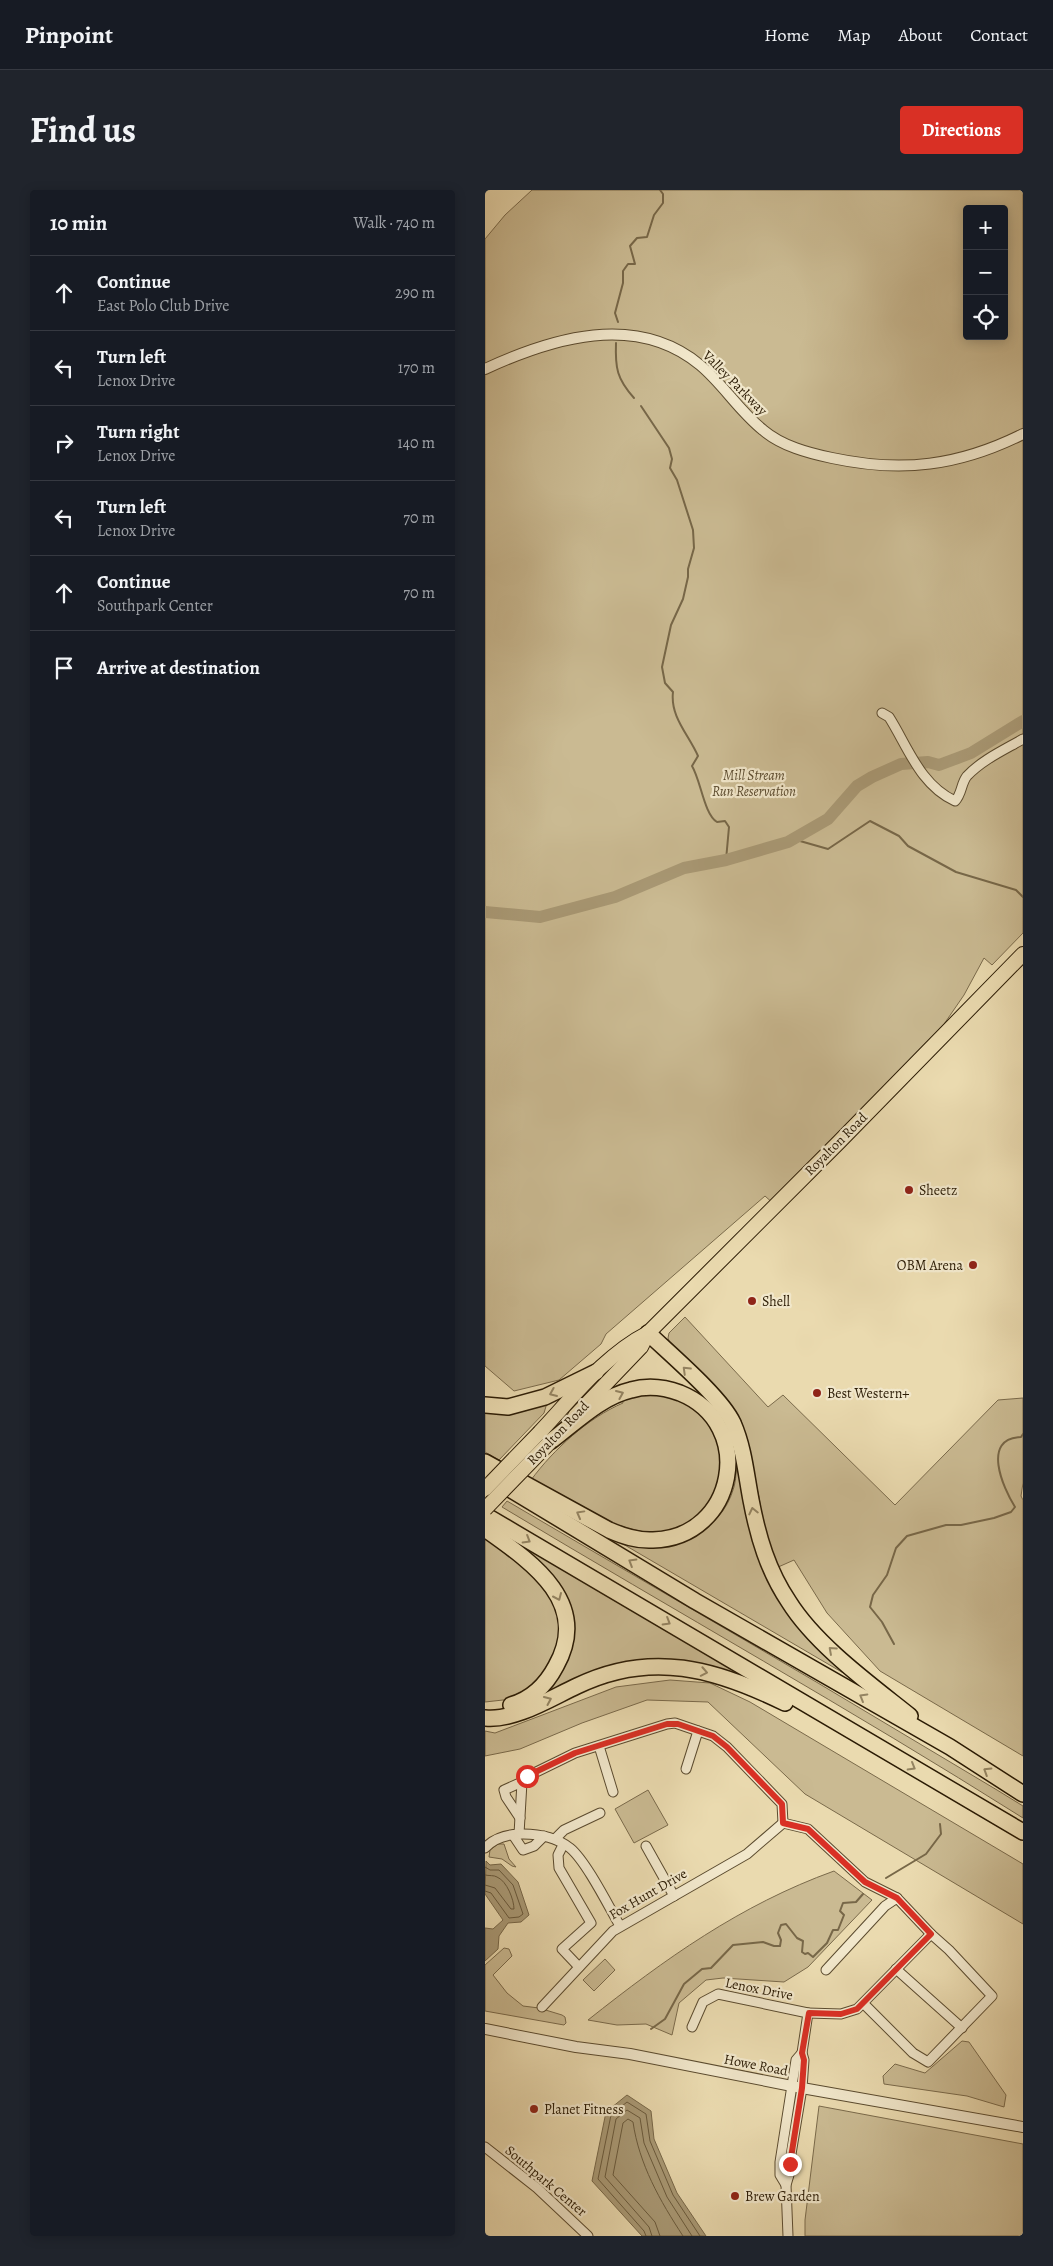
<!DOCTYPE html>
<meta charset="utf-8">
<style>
:root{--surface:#171b24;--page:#20242c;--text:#f1f3f6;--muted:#9ea1a6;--line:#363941;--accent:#d93025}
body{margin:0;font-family:Alegreya,serif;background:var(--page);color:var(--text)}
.controls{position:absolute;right:15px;top:15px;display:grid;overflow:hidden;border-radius:5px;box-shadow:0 2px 12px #0003}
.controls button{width:45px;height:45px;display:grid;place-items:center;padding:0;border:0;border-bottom:1px solid var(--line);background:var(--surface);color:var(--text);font:25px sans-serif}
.stop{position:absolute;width:15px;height:15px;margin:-11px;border:4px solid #d93025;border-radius:50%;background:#fff}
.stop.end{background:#d93025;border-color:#fff;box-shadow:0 1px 5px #0008}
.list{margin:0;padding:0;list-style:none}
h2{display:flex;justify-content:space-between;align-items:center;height:65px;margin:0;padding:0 20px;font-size:21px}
h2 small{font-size:16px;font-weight:400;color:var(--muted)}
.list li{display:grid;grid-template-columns:32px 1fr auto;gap:15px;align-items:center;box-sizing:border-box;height:75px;padding:0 20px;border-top:1px solid var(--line)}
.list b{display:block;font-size:19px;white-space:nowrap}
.list p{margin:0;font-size:16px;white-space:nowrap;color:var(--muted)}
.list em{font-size:16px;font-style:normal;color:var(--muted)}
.icon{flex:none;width:28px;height:28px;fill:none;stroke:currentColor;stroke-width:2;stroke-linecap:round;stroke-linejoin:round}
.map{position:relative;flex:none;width:538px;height:2046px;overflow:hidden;border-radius:5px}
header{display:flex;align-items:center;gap:30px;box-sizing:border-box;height:70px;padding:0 25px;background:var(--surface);border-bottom:1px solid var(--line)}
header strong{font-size:24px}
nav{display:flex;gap:28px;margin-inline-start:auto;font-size:18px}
.intro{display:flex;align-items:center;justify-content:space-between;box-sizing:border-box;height:120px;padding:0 30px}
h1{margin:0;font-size:35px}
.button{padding:12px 22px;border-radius:5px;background:var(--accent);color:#fff;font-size:18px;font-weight:700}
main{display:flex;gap:30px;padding:0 30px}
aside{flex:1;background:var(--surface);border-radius:5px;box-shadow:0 2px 12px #0003}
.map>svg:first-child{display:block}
.green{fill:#caba92;stroke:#7a6a4b;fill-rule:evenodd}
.water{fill:#a99975;stroke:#776748}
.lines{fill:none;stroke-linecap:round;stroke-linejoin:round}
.shore{stroke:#6a5a3c;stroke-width:1}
.stream{stroke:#776748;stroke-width:2}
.river{stroke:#a99975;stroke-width:12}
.minor-casing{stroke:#5b4b2f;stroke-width:11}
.tertiary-casing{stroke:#5b4b2f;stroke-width:12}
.primary-casing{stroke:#2b1b04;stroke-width:16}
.motorway-casing{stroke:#2b1b04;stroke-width:18}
.minor{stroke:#f1e7cb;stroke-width:9}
.tertiary{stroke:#f1e7cb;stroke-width:10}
.primary{stroke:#eadaaf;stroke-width:14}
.motorway{stroke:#eadaaf;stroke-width:15}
.primary-bridge-casing{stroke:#2b1b04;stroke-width:16;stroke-linecap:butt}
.primary-bridge{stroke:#eadaaf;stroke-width:14}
.oneway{stroke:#948462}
.route{stroke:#d93025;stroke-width:6}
.poi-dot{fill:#8f2418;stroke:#f1e7cb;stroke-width:2}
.labels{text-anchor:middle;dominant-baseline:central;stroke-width:4.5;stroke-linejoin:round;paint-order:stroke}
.street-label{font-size:14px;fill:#2b1b04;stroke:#f1e7cb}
.park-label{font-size:14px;font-style:italic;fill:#5b4b2f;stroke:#f1e7cb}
.poi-label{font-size:14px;fill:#2b1b04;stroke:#f1e7cb;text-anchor:start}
</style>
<header>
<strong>Pinpoint</strong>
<nav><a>Home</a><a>Map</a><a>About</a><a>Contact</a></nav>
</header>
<div class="intro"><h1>Find us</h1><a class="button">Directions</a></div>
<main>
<aside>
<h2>10 min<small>Walk · 740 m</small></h2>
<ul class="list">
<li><svg class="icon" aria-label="ahead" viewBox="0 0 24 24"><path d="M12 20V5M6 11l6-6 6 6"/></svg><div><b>Continue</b><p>East Polo Club Drive</p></div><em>290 m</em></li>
<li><svg class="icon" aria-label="left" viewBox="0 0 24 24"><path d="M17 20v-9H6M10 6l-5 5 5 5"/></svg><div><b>Turn left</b><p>Lenox Drive</p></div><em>170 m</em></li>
<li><svg class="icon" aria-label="right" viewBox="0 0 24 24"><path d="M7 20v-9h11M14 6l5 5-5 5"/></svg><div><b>Turn right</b><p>Lenox Drive</p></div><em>140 m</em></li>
<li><svg class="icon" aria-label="left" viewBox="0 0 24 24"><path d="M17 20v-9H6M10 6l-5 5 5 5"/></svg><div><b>Turn left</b><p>Lenox Drive</p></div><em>70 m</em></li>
<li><svg class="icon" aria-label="ahead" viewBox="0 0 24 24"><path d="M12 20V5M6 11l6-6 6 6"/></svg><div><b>Continue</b><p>Southpark Center</p></div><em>70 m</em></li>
<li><svg class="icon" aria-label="arrive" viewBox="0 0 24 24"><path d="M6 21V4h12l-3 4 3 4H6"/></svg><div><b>Arrive at destination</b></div></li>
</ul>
</aside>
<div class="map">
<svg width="538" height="2046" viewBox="0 0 538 2046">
<rect width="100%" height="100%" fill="#eadaaf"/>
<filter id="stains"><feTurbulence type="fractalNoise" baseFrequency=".004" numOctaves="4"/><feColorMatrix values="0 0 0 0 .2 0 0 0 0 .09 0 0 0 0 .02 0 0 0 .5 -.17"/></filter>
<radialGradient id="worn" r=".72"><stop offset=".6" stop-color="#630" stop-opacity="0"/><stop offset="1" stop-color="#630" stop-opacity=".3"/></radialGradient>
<g class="green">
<path d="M 47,0 L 538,0 L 538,743 L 507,775 L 499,768 L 479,805 L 457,837 L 290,1015 L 280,1006 L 121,1144 L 116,1154 L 74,1190 L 29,1201 L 0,1176 L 0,49 L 20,25 ZM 482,19 L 519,19 L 519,146 L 482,146 Z"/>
<polygon points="200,1127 283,1217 298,1205 410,1315 513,1210 538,1208 538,1293 536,1306 538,1310 538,1566 395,1481 342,1423 309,1370 291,1378 281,1354 274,1307 256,1230 236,1204 186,1156 183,1148 184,1143"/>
<path d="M 162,1204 C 169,1205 178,1204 185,1206 C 263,1230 246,1347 164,1342 C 126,1340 79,1308 46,1290 C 69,1259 103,1228 138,1213 L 137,1209 Z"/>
<polygon points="62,1213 59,1223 14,1270 0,1262 0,1221"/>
<path d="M 252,1262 L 284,1383 L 384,1498 L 138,1354 L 139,1353 C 183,1365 236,1345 249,1297 C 252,1286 251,1273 252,1262 Z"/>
<path d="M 22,1311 L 333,1493 L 512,1600 L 538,1616 L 538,1628 C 367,1520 190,1421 17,1317 Z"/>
<polygon points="0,1341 52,1382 71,1410 77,1454 56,1492 27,1509 0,1512"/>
<polygon points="32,1352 264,1487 262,1490 162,1472 51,1512 79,1477 85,1457 85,1428 31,1354"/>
<polygon points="185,1490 225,1493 265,1512 538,1674 538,1734 320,1604 223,1512 162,1510 97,1533 35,1559 0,1566 0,1541 10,1543 131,1497"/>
<polygon points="163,1600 183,1635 149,1653 130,1619"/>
<polygon points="13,1654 19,1654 24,1669 31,1677 27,1676 17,1669 4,1667 5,1660"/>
<path d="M 349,1681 L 387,1710 L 323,1777 L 299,1792 L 238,1788 L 221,1790 L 194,1813 L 187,1845 L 161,1834 L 132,1835 L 103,1830 C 180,1769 255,1715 349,1681 Z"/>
<polygon points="19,1758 24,1759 27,1766 8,1785 22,1803 38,1816 54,1818 77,1825 80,1827 81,1833 79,1835 0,1821 0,1775"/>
<polygon points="120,1769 130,1780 109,1801 98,1790"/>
<polygon points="477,1851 484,1852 521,1905 519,1917 482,1906 399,1894 398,1886 410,1874 440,1883"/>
<polygon points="334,1916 538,1954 538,2046 320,2046 320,2030"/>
</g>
<g class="water">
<polygon points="1,1671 5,1675 16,1674 33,1692 44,1725 36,1732 23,1733 14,1746 13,1759 0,1771 0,1738 8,1739 18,1730 0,1704"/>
<polygon points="142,1905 166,1921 169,1949 192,2003 221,2046 157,2046 107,1991 121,1922"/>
</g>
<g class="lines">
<g class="shore">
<polyline points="0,1677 5,1680 14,1680 28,1695 38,1724 34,1727 24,1728 6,1703 0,1701"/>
<path d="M 0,1685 C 4,1686 9,1685 12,1687 C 22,1691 29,1710 29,1719 L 26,1719 L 10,1698 L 0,1695"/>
<polyline points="161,2046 159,2041 113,1989 126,1925 142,1912 161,1924 165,1951 188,2005 215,2046"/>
<polyline points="167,2046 164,2037 120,1987 131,1929 142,1920 155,1928 159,1953 182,2007 207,2046"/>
<path d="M 175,2046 L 170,2032 L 128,1985 L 138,1933 L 143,1929 L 148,1932 C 154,1974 175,2011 198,2046"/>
</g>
<g class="stream">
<polyline points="133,132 130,123 138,93 138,81 143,74 150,74 145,56 152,48 162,47 169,25 178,13 178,4 175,0"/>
<path d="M 131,153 C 130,178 132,189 149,208"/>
<path d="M 156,216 L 184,258 L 187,269 L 185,278 L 192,290 L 208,340 L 209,358 L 203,379 L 203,387 L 198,409 L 186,435 L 177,477 L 180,493 L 188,502 C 185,527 204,545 213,566 L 207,576 C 216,591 219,624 232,632 L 240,631 L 244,637 L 241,670"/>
<polyline points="308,649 343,659 385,631 414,646 423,656 471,682 531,700 538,707"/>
<path d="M 409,1454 L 397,1432 L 385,1417 L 388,1405 L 402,1385 L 411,1358 L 422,1346 L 461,1335 L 476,1335 L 509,1328 L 526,1322 L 530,1317 C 518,1298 496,1248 536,1247 L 538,1244"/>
<polyline points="401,1688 441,1664 456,1644 455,1634"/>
<polyline points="166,1839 180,1829 199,1794 217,1779 226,1778 248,1755 278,1752 289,1756 295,1756 296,1750 293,1743 296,1735 301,1734 312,1748 318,1751 317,1762 320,1764 323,1763 328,1767 342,1753 348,1740 353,1740 359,1725 355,1721 358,1713 371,1712 378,1704"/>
</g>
<polyline class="river" points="0,722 55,727 130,707 199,678 241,670 303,652 343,629 372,596 387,587 416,574 443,572 454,575 486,563 538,531"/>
<defs>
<g id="minor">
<path d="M 397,523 L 404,527 C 423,557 435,595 470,611 C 477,604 476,593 482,586 C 497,570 519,560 538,549"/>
<polyline points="114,1556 128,1602"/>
<polyline points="201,1579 213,1541"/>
<polyline points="35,1628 21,1607 19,1600 37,1592"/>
<polyline points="298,1633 323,1639 380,1692 412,1708"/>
<polyline points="34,1644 37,1592 43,1586 90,1563 182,1534 190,1533 228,1546 242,1557 297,1614 298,1633"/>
<polyline points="28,1645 38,1660 49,1656 59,1646"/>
<polyline points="70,1649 79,1640 115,1623"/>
<polyline points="78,1655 73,1665 74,1678 106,1733 77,1759 94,1777"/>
<polyline points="161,1656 189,1706"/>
<path d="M 0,1658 C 9,1648 24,1644 38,1644 C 55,1644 72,1648 85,1658 C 101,1671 124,1717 135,1736"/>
<polyline points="411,1779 477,1838"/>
<polyline points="341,1780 400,1716 412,1708 446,1744"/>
<polyline points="57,1817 128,1741 262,1664 298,1633"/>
<polyline points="323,1823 356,1824 372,1819 446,1744 464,1760 507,1806 443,1872 428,1863 378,1813"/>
<polyline points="207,1837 218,1812 233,1804 323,1823 317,1863 319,1870 317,1898 306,1964 304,1985 301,1995 303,2046"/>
<polyline points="0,1957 52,1998 103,2046"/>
<polyline points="301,1995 295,1985 295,1972 311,1870 317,1863"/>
</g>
<g id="tertiary">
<path d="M 0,179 C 67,148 151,122 215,175 C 238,194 254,221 278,240 C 297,256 323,263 347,268 C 417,283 474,276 538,244"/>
<polyline points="0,1839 91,1857 145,1864 317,1898 538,1937"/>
</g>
<g id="primary">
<polyline points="90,1226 156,1157 163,1143"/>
<path d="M 55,1242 C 88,1207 120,1165 163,1143 L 354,952 L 538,764"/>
</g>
<g id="motorway">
<path d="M 163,1143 C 185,1164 236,1207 248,1233 C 259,1258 261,1284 266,1310 C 273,1347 283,1381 304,1412 C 331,1455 385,1494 425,1526"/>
<polyline points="0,1215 23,1217 60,1207 111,1182"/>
<path d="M 0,1272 L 124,1340 C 138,1346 152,1351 168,1350 C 251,1348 272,1234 195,1203 C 179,1197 163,1195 146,1200 C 116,1207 91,1232 66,1251"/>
<polyline points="0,1284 210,1411 465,1557 538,1604"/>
<polyline points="0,1325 538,1642"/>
<path d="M 0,1339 C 45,1371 107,1412 71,1476 C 61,1495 47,1509 26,1515"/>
<path d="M 0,1528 C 30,1531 66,1508 92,1496 C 166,1460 231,1479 300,1513"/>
</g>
</defs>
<use href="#minor" class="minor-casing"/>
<use href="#tertiary" class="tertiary-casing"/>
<use href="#primary" class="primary-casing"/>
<use href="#motorway" class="motorway-casing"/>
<use href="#minor" class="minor"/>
<use href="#tertiary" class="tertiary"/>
<use href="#primary" class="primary"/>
<use href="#motorway" class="motorway"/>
<defs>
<g id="primary-bridge">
<polyline points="0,1299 55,1242"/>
<polyline points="0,1319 66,1251"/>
</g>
</defs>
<use href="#primary-bridge" class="primary-bridge-casing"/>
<use href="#primary-bridge" class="primary-bridge"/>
</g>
<defs><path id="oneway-chevron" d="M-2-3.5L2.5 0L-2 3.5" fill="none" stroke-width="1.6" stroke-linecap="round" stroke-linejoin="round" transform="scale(1.25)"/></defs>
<g class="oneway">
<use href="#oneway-chevron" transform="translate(201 1180) rotate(-136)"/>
<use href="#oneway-chevron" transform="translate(68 1203) rotate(157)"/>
<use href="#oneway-chevron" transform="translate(135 1204) rotate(-23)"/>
<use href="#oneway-chevron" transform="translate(268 1321) rotate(-103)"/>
<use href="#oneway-chevron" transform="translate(95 1324) rotate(-151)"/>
<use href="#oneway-chevron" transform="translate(42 1350) rotate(31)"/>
<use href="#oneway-chevron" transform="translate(147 1372) rotate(-149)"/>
<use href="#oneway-chevron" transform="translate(73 1407) rotate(66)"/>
<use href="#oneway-chevron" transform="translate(182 1432) rotate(31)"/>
<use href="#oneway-chevron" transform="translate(347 1460) rotate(-138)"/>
<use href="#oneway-chevron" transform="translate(219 1482) rotate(11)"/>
<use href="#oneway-chevron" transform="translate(378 1507) rotate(-150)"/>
<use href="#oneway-chevron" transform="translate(63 1510) rotate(-24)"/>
<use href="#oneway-chevron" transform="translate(427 1577) rotate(30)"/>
<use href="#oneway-chevron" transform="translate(502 1581) rotate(-148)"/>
</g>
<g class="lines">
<polyline class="route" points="42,1586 90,1563 182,1534 193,1534 228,1546 242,1557 297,1614 298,1633 323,1639 380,1692 412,1708 446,1744 372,1819 356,1824 324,1823 317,1863 319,1870 317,1898 305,1974"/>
</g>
<g class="poi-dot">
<circle cx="424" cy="1000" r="5"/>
<circle cx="488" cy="1075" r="5"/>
<circle cx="267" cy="1111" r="5"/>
<circle cx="332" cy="1203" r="5"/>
<circle cx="49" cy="1919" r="5"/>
<circle cx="250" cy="2006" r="5"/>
</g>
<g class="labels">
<g class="street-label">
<text transform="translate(250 193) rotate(45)">Valley Parkway</text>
<text transform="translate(351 954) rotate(-45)">Royalton Road</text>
<text transform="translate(73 1243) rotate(-46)">Royalton Road</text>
<text transform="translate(163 1704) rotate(-30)">Fox Hunt Drive</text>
<text transform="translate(274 1799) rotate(11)">Lenox Drive</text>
<text transform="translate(271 1875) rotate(11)">Howe Road</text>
<text transform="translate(61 1991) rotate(40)">Southpark Center</text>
</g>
<g class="park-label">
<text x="269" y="585">Mill Stream<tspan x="269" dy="16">Run Reservation</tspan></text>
</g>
<g class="poi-label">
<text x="434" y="1000">Sheetz</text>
<text x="478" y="1075" text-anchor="end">OBM Arena</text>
<text x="277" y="1111">Shell</text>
<text x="342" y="1203">Best Western+</text>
<text x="59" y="1919">Planet Fitness</text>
<text x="260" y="2006">Brew Garden</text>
</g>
</g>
<rect width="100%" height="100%" filter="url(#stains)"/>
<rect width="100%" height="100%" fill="url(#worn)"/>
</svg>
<div class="controls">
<button>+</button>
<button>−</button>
<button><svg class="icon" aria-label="locate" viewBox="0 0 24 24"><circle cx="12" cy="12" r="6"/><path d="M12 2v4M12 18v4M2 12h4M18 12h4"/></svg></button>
</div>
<div class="stop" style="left:42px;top:1586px"></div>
<div class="stop end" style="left:305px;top:1974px"></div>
</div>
</main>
